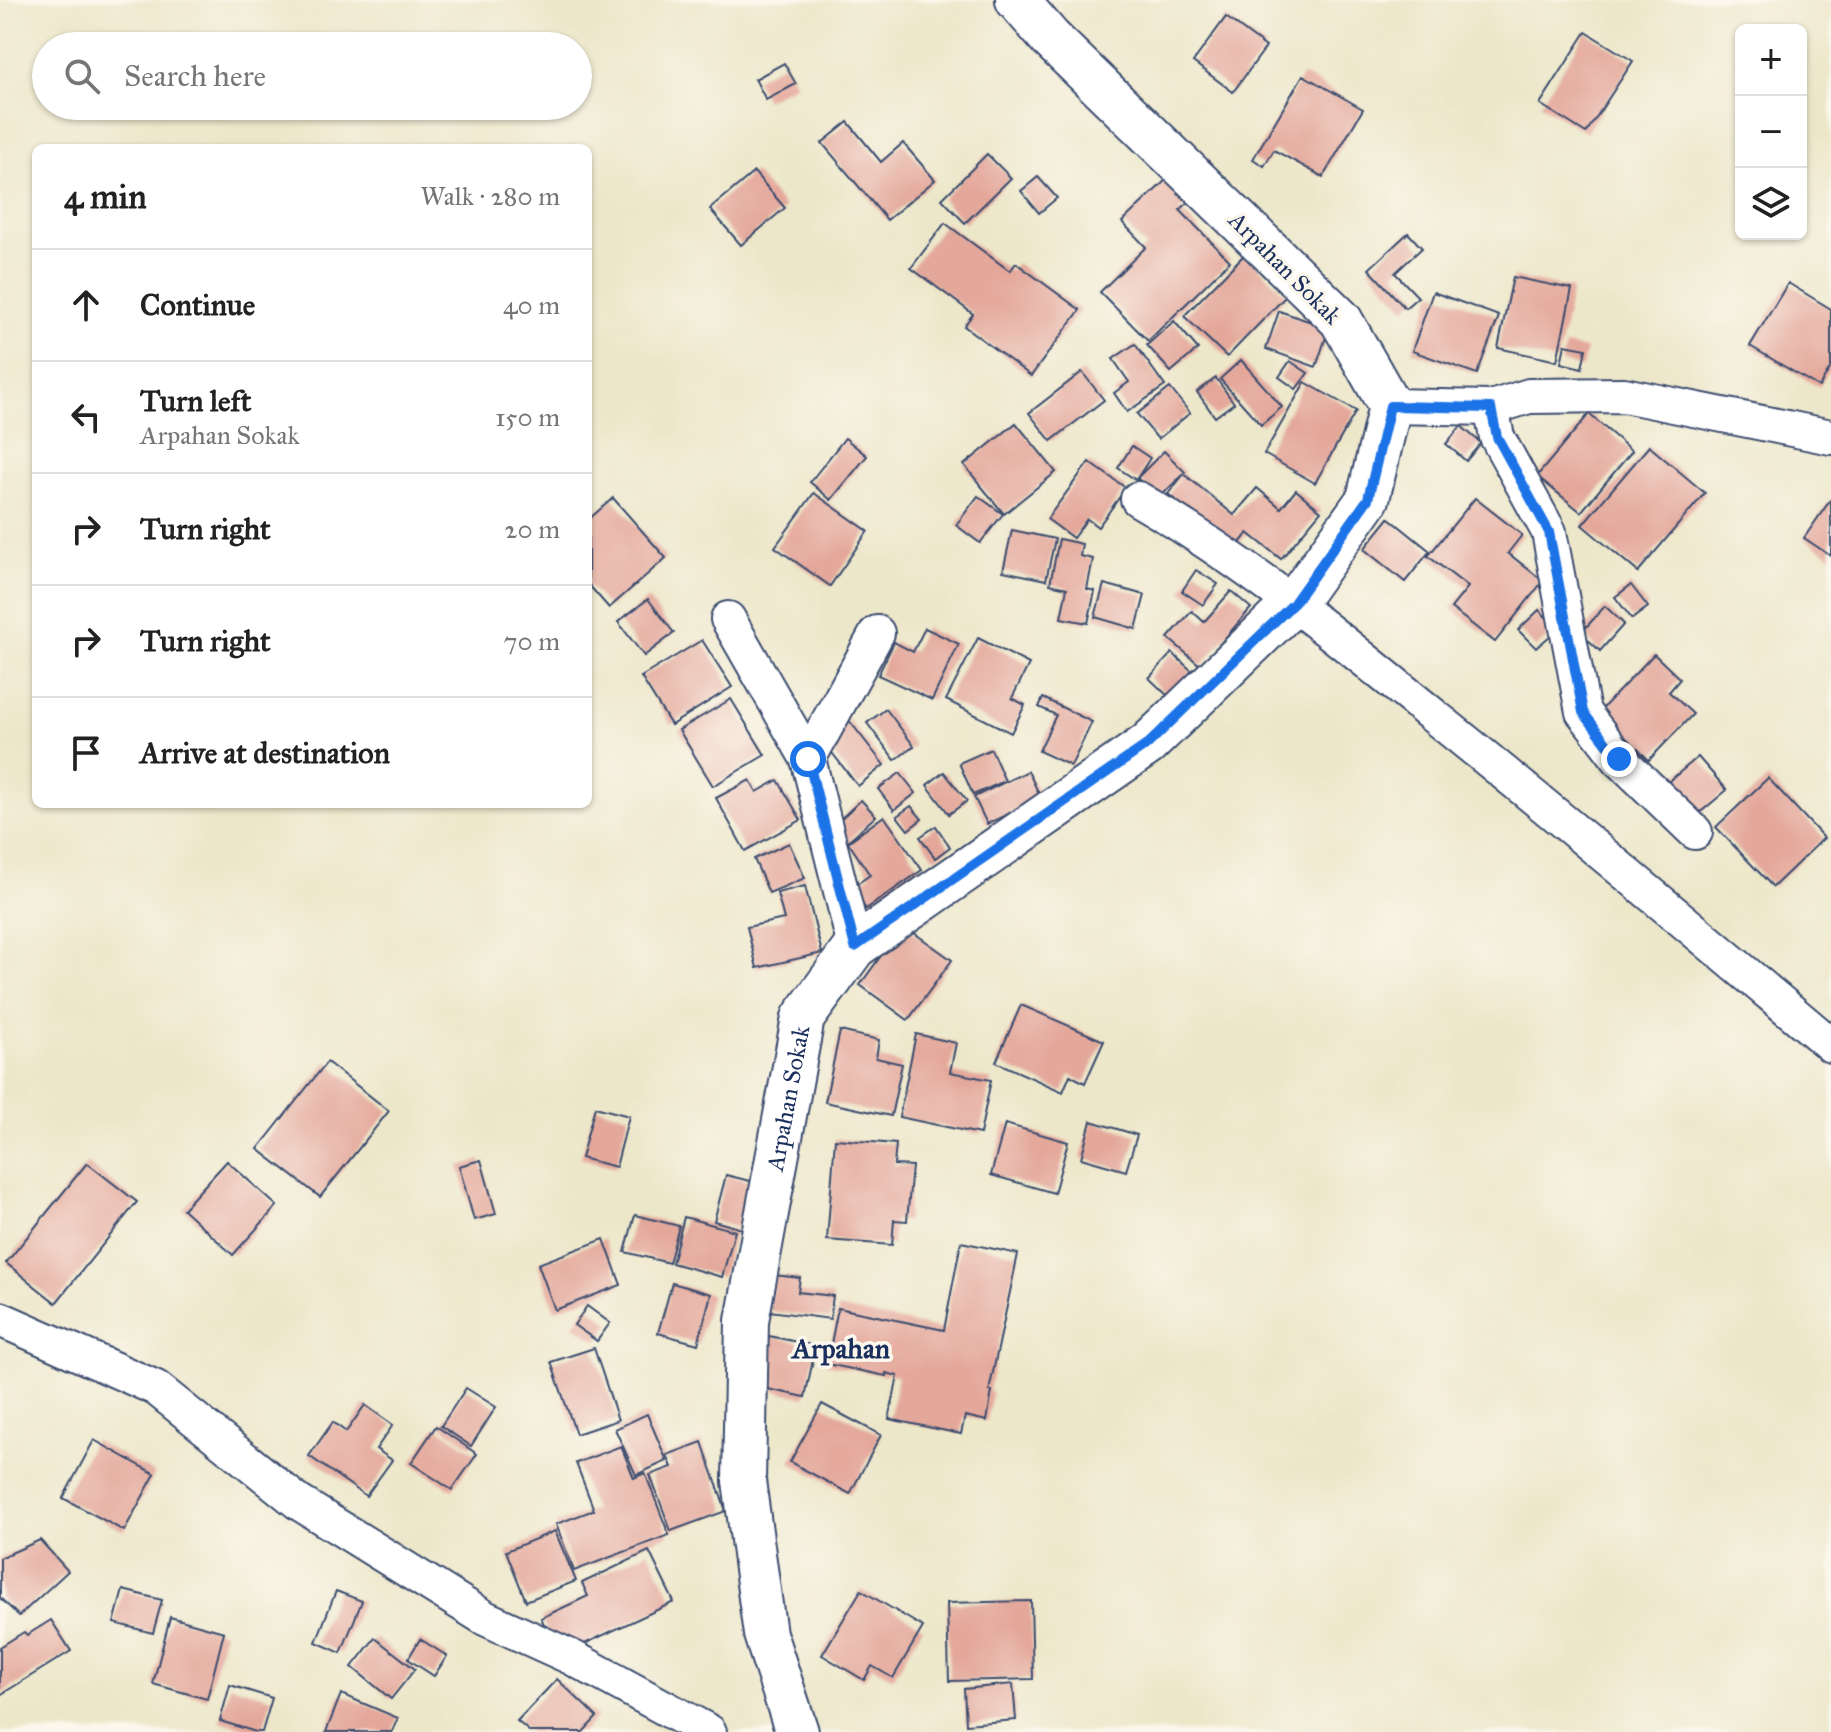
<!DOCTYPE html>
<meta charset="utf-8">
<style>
:root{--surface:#fff;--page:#f2f2f2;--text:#222;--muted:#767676;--line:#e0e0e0}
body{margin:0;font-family:"IM FELL Great Primer",serif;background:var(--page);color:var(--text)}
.controls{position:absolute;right:24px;top:24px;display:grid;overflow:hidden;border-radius:12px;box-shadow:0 2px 6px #0004}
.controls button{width:72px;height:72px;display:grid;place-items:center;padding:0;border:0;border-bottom:2px solid var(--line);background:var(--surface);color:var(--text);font:40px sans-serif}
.stop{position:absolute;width:24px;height:24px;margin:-18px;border:6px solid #1a73e8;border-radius:50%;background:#fff}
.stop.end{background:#1a73e8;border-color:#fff;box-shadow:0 2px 8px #0008}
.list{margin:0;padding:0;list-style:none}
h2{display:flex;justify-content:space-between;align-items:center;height:104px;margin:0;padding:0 32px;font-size:34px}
h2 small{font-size:26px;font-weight:400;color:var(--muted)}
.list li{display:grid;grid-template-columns:52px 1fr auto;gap:24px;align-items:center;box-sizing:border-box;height:112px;padding:0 32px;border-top:2px solid var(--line)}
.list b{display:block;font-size:30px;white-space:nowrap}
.list p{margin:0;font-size:26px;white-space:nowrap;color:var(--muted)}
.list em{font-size:26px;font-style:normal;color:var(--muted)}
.icon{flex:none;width:44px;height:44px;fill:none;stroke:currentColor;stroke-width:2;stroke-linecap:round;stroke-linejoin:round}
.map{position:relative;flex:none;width:1831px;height:1732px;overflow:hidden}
.search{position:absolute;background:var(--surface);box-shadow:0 2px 6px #0004;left:32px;top:32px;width:560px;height:88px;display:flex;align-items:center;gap:20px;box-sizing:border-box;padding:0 28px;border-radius:44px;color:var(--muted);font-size:30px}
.panel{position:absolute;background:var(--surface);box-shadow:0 2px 6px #0004;left:32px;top:144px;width:560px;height:664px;border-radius:12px}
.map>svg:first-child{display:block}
.building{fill:#e4a89b}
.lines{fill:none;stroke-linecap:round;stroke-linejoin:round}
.minor-casing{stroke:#3a4b6e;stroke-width:38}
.tertiary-casing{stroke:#3a4b6e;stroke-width:46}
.minor{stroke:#fff;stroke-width:34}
.tertiary{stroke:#fff;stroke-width:42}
.route{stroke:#1a73e8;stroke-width:10}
.labels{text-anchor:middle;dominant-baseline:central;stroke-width:7;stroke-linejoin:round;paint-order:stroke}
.street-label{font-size:24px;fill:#1b2f5e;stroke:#fbf7ec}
.quarter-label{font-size:28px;font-weight:bold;fill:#1b2f5e;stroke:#fbf7ec}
</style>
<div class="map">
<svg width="1831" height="1732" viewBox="0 0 1831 1732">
<rect width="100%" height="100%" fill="#fbf7ec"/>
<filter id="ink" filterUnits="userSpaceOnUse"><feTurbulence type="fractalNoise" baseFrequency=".0125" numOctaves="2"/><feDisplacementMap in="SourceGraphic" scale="16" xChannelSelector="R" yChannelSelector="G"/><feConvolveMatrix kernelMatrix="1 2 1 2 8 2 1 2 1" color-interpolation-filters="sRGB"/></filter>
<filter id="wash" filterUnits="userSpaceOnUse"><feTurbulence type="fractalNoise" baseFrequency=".006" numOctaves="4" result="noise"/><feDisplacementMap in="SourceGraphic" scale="32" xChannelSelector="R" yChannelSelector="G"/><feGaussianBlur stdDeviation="1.8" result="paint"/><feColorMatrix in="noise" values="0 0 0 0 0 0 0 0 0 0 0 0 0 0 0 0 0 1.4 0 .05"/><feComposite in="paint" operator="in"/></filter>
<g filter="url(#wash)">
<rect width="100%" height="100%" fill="#ede7ca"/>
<g id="blocks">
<g class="building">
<polygon points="1226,17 1266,47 1233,92 1193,62"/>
<polygon points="1586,32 1633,61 1586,133 1540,104"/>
<polygon points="784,63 796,84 766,100 755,79"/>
<polygon points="1303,75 1363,109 1323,177 1274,150 1264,166 1253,159"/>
<polygon points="848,122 881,162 903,143 935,180 887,220 822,143"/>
<polygon points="987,154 1011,178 965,223 942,199"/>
<polygon points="754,172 785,208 741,245 710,209"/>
<polygon points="1038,177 1057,198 1039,213 1021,191"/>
<polygon points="1168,178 1190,201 1180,210 1230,261 1148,341 1100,292 1146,247 1122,222"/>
<polygon points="945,223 1010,271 1016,263 1080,310 1031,376 964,326 973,314 911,268"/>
<polygon points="1408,233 1422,248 1395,273 1418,297 1405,308 1369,269"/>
<polygon points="1245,254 1287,295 1227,357 1184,316"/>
<polygon points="1513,277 1572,289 1557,361 1498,348"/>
<polygon points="1788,283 1831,309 1831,367 1819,387 1750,346"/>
<polygon points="1433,292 1499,316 1477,374 1412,351"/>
<polygon points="1279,311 1329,328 1316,367 1266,349"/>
<polygon points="1174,321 1198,349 1171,372 1147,345"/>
<polygon points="1135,344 1165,386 1127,412 1114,393 1129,382 1113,359"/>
<polygon points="1565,345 1586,349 1582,368 1561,363"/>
<polygon points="1241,360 1282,407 1261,425 1220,379"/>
<polygon points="1290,361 1308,373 1296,389 1279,377"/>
<polygon points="1082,372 1104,400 1051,441 1029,413"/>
<polygon points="1216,378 1234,403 1215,417 1197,392"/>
<polygon points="1305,382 1356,411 1315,483 1264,454"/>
<polygon points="1170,388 1190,413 1158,439 1137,414"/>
<polygon points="1589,414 1632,451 1581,512 1537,476"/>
<polygon points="1016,423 1056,472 1004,514 964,465"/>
<polygon points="1461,426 1481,443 1466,461 1446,444"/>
<polygon points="845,438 867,456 831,500 810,482"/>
<polygon points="1132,446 1150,458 1136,480 1118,468"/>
<polygon points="1649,446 1705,493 1638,572 1582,525"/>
<polygon points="1164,451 1185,472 1159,498 1137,478"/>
<polygon points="1089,462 1126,488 1098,527 1087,519 1073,538 1047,519"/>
<polygon points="1184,474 1234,515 1257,488 1281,508 1296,490 1321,511 1281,559 1248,533 1235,549 1168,494"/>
<polygon points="814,493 868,531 830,586 775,547"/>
<polygon points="978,496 1003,514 980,543 956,525"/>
<polygon points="613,498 666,558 609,608 588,584 588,520"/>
<polygon points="1475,498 1522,535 1508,553 1543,581 1495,642 1451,608 1468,587 1428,556"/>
<polygon points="1831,499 1831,556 1804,538"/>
<polygon points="1389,518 1430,551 1405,582 1364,549"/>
<polygon points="1012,530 1055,539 1046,580 1003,571"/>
<polygon points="1059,539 1082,544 1080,556 1093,559 1087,589 1095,591 1088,623 1061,618 1067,588 1050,584"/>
<polygon points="1196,570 1218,584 1203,605 1182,591"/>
<polygon points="1104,584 1145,595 1136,629 1095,617"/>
<polygon points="1631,585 1648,607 1632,619 1615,597"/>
<polygon points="1231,591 1251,608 1201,666 1168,638 1192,611 1204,622"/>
<polygon points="648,599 674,633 644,656 618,622"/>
<polygon points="1605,606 1624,624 1600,651 1581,633"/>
<polygon points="1539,610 1558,629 1536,648 1518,630"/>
<polygon points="925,628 959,644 932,700 878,675 894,642 913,652"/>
<polygon points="978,638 1029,664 1012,698 1025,705 1011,733 946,700"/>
<polygon points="702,640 732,687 671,725 641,677"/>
<polygon points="1172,653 1192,671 1169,697 1149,678"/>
<polygon points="1654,654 1680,679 1669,692 1693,714 1649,760 1599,712"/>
<polygon points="1043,698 1092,722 1071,766 1039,751 1056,715 1039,707"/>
<polygon points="731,699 765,755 713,786 679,730"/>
<polygon points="886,709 914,746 895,760 867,723"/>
<polygon points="848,719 884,765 858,786 822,740"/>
<polygon points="991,749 1005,781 973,795 959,763"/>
<polygon points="1698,757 1727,790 1696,816 1667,783"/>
<polygon points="1028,771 1041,798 987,824 974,797"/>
<polygon points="944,772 967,801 949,814 927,785"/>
<polygon points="900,773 916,793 894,810 878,789"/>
<polygon points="1768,778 1824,838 1773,887 1716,827"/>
<polygon points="750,780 757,792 778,780 801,820 745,851 716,798"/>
<polygon points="861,800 876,816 848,841 833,826"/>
<polygon points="911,806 922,819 908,830 897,816"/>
<polygon points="884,816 922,870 866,909 851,888 870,875 848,842"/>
<polygon points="936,826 950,847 935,858 920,837"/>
<polygon points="789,843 805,878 769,893 754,859"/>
<polygon points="805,886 822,953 757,968 747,927 784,919 777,893"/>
<polygon points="903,925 952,960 908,1020 860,985"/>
<polygon points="1021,1005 1104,1041 1085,1083 1070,1075 1063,1092 996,1062"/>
<polygon points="840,1031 879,1040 876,1058 902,1064 891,1116 825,1102"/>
<polygon points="916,1034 956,1043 950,1072 991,1080 980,1134 899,1117"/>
<polygon points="327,1062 389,1111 320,1197 258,1149"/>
<polygon points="595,1107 629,1116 616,1167 581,1158"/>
<polygon points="1091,1121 1137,1135 1126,1171 1081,1158"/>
<polygon points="1005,1124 1068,1142 1054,1193 991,1175"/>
<polygon points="835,1139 896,1144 894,1165 912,1166 907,1221 894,1220 892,1245 827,1240"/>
<polygon points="481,1160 496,1214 474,1220 459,1166"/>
<polygon points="227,1161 277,1206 233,1255 183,1209"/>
<polygon points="87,1163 137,1202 56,1303 6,1263"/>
<polygon points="726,1175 758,1183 746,1230 714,1221"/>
<polygon points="635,1215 679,1226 669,1263 625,1252"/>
<polygon points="684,1217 735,1231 722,1277 672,1263"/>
<polygon points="604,1239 621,1285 555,1310 538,1264"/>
<polygon points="961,1242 1018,1254 989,1391 992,1391 987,1421 965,1416 961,1434 889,1419 898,1376 886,1373 886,1376 827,1364 838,1308 944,1330"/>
<polygon points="774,1275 800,1278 798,1292 833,1296 830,1319 769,1311"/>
<polygon points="672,1283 711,1294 698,1344 658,1333"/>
<polygon points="587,1306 610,1323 597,1341 574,1325"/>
<polygon points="769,1336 816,1346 805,1397 758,1387"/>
<polygon points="594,1348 618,1420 576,1434 551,1362"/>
<polygon points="466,1388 496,1407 471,1446 441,1426"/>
<polygon points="822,1404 881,1435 850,1494 790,1462"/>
<polygon points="365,1405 393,1425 376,1449 392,1460 366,1496 309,1456 333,1422 346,1432"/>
<polygon points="647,1414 667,1461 636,1475 615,1429"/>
<polygon points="436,1426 477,1454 452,1490 411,1463"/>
<polygon points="94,1440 155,1474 124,1531 63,1498"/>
<polygon points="702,1442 726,1511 671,1531 650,1475 672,1467 667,1455"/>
<polygon points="621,1446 634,1478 645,1473 669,1535 574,1571 556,1524 594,1510 576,1463"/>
<polygon points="555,1531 576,1581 526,1601 506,1551"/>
<polygon points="40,1540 68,1571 19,1616 0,1598 0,1558"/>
<polygon points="649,1551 674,1602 559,1656 541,1618 588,1596 582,1583"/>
<polygon points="123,1590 162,1600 153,1633 114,1623"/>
<polygon points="861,1590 923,1627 893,1678 872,1666 864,1680 822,1655"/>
<polygon points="336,1591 362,1601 341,1653 316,1642"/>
<polygon points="1031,1601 1033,1679 949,1681 947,1603"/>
<polygon points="170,1617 224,1632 207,1699 153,1684"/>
<polygon points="51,1620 71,1651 0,1695 0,1647 24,1632 27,1635"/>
<polygon points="375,1638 415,1669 391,1699 352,1667"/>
<polygon points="420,1639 447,1656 434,1676 408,1659"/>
<polygon points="557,1679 597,1717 583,1732 530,1732 517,1721"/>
<polygon points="1013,1684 1016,1720 966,1724 964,1689"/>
<polygon points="230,1685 272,1698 262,1732 256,1732 220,1721"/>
<polygon points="341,1694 398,1718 392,1732 326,1732"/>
</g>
</g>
</g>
<g filter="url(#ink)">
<use href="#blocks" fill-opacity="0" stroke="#3a4b6e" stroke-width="2"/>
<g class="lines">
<defs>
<g id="minor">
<polyline points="1390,406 1491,408 1529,396 1624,395 1831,437"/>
<polyline points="1491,408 1497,437 1549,532 1583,712 1619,759 1695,832"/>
<path d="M 1138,499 C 1245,561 1340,639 1435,717 C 1569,824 1700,935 1831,1045"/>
<polyline points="728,619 808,759 855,947"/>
<polyline points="808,759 877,633"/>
<polyline points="0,1319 156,1388 298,1502 485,1618 573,1658 709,1732"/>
</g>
<g id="tertiary">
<path id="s1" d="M 797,1732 L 765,1634 L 744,1481 L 747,1321 L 803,1018 L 855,947 L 1148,744 L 1294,603 L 1368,499 L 1390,406 L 1341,320 L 1050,38 L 1017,0"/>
</g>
</defs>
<use href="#minor" class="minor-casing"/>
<use href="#tertiary" class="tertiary-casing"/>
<use href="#minor" class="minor"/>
<use href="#tertiary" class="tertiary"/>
</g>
</g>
<g class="lines" filter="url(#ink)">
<polyline class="route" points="808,759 855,947 1148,744 1294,603 1368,499 1390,406 1491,408 1497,437 1549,532 1583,712 1619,759"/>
</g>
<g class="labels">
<g class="street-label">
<text transform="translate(1285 268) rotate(45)">Arpahan Sokak</text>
<text stroke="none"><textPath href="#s1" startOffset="644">Arpahan Sokak</textPath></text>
</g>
<g class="quarter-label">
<text x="841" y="1348">Arpahan</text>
</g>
</g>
</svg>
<div class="controls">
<button>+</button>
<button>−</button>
<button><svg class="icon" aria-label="layers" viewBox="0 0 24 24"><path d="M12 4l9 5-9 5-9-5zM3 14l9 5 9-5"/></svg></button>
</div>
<div class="stop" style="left:808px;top:759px"></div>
<div class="stop end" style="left:1619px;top:759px"></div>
<div class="search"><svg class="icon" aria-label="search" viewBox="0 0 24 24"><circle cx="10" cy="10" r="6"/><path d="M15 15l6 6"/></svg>Search here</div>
<section class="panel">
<h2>4 min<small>Walk · 280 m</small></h2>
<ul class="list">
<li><svg class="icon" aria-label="ahead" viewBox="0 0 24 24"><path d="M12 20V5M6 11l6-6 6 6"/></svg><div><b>Continue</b></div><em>40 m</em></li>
<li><svg class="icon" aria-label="left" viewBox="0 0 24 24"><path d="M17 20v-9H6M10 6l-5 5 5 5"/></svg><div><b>Turn left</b><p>Arpahan Sokak</p></div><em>150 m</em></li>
<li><svg class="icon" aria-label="right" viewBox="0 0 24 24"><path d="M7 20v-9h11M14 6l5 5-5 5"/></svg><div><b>Turn right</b></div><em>20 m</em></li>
<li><svg class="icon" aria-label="right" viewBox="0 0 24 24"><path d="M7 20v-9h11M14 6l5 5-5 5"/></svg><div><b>Turn right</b></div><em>70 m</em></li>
<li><svg class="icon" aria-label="arrive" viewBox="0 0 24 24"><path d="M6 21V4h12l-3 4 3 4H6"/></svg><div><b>Arrive at destination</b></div></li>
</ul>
</section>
</div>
